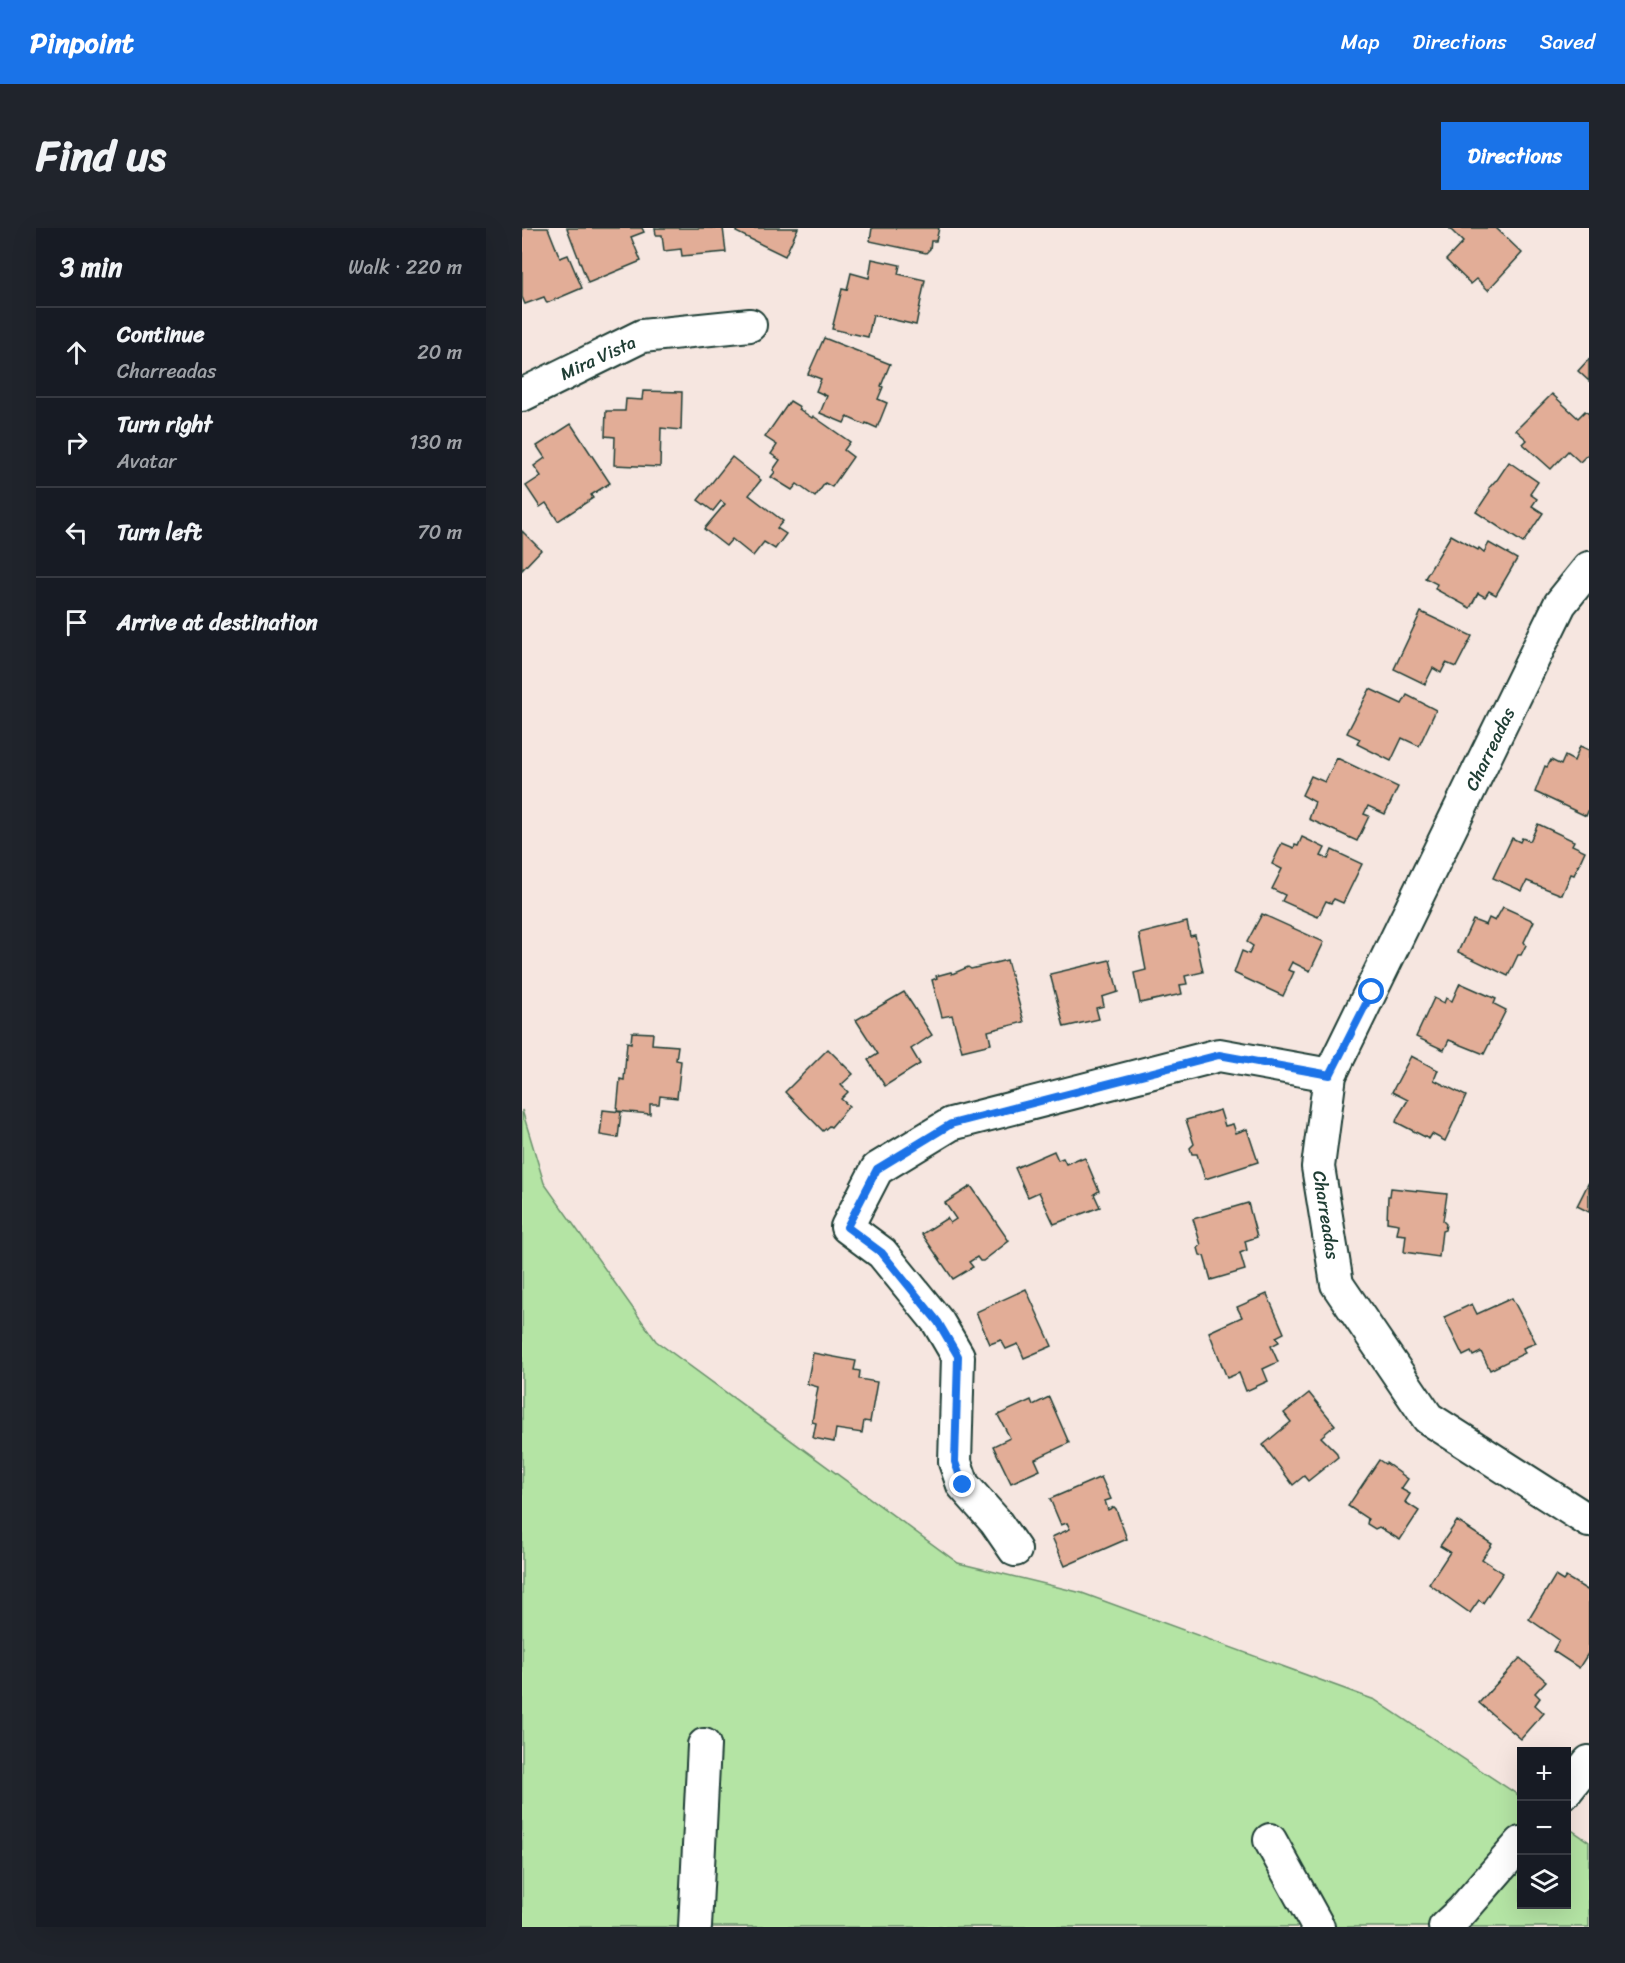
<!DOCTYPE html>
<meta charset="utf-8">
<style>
:root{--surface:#171b24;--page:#20242c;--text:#f1f3f6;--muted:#9ea1a6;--line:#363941;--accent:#1a73e8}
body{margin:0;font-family:Sriracha,sans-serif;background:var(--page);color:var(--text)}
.controls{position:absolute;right:18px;bottom:18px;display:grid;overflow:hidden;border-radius:0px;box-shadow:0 6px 24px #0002}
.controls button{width:54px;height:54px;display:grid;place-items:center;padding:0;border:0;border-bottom:2px solid var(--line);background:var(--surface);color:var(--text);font:30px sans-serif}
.stop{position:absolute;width:18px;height:18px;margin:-14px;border:4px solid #1a73e8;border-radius:50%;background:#fff}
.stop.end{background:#1a73e8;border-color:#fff;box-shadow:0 2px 6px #0008}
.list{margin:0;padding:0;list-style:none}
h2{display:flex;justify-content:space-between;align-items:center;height:78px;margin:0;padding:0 24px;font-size:26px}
h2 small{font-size:20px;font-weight:400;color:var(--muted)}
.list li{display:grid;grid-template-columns:39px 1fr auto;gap:18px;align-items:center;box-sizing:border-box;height:90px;padding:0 24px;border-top:2px solid var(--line)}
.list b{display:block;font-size:22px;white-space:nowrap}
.list p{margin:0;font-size:20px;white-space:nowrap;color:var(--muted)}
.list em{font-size:20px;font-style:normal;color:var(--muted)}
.icon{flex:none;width:33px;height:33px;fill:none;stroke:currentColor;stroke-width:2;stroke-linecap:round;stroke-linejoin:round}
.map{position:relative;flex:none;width:1067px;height:1699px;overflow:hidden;border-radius:0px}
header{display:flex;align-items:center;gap:36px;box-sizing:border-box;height:84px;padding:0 30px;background:var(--accent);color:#fff}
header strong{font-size:28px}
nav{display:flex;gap:33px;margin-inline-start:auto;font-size:21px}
.intro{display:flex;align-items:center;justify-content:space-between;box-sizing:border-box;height:144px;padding:0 36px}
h1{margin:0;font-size:42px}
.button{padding:15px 27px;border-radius:0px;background:var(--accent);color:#fff;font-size:21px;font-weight:700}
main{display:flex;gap:36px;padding:0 36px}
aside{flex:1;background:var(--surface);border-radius:0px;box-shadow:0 6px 24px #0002}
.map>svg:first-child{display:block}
.green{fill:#b4e4a4;stroke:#6a906c;stroke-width:1.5}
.building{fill:#e2ad97;stroke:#1f3d34;stroke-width:1.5}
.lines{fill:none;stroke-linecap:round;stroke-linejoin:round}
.minor-casing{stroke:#1f3d34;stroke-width:36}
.minor{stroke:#fff;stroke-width:32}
.route{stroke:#1a73e8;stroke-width:8}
.labels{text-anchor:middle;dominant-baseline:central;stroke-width:6;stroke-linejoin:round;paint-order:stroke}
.street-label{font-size:18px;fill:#1f3d34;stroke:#fff}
</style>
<header>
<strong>Pinpoint</strong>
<nav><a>Map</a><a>Directions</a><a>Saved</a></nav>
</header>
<div class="intro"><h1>Find us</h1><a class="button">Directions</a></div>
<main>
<aside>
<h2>3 min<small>Walk · 220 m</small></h2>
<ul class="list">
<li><svg class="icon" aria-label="ahead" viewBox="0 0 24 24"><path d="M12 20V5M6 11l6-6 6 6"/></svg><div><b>Continue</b><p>Charreadas</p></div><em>20 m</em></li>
<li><svg class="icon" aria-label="right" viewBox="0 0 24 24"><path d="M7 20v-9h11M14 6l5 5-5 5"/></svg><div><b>Turn right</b><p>Avatar</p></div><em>130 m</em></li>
<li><svg class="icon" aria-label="left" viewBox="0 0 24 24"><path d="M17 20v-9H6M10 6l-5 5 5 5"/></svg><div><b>Turn left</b></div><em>70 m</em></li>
<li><svg class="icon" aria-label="arrive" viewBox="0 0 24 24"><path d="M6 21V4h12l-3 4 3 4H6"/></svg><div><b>Arrive at destination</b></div></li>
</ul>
</aside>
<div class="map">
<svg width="1067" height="1699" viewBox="0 0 1067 1699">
<rect width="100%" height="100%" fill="#f6e6e0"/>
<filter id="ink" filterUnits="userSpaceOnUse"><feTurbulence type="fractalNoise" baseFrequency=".0167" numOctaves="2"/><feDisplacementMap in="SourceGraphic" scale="12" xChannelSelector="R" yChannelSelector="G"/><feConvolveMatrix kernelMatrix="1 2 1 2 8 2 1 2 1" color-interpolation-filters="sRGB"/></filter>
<g filter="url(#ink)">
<polygon class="green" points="0,882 22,955 134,1113 436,1335 560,1365 853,1472 999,1569 999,1676 1044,1676 1045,1599 1067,1614 1067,1699 0,1699"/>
<g class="building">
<polygon points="0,0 26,0 38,30 46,27 60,60 25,75 22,69 3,76 0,69"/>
<polygon points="45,0 120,0 122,4 109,9 119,33 66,55"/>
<polygon points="133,0 201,0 204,24 160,28 159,21 142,23 140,7 134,7"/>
<polygon points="216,0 276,0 263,28 214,4"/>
<polygon points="350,0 417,0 414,13 409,13 408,21 404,25 348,13"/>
<polygon points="930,0 974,0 1000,25 966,62 955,51 949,56 924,32 941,14 928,1"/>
<polygon points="350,31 378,37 376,46 403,52 394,97 351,87 346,109 310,101 320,61 325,62 329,45 347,50"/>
<polygon points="302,110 368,136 359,158 361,159 356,171 365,175 355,200 344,195 343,197 325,189 322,195 298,185 305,168 294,163 299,151 286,146"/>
<polygon points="1067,131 1067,153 1056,143"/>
<polygon points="121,163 160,164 159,202 139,200 138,239 92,237 93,209 83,208 84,183 103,183 104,171 120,172"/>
<polygon points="1030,166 1056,190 1063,183 1067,186 1067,225 1058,234 1046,223 1029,241 1001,216 1005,212 994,202"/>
<polygon points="268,173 278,179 277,181 290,190 291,188 328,214 322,222 331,229 310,259 303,255 293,269 275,256 270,262 249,249 253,244 251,242 258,232 249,226 255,217 243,209"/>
<polygon points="49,196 88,255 69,267 71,270 36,293 24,275 18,279 4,258 19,248 12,238 23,230 15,218"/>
<polygon points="210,229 239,252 227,267 261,293 255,300 264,306 253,321 242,314 231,328 210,311 204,318 182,301 203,276 199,273 191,283 176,272"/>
<polygon points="987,234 1016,254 1008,266 1015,271 1010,278 1021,285 1001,315 954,284 968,263 967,260 973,253 975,252"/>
<polygon points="0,303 19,322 0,342"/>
<polygon points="929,307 956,322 957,320 962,324 967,315 995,331 974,367 967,363 963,369 956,365 948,380 913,361 915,356 903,350"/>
<polygon points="899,384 950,408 934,439 924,435 919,445 911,440 903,456 872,441"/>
<polygon points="848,461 880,476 885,467 914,482 897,518 880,510 869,533 835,516 838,511 825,505"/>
<polygon points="1058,518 1067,522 1067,581 1064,588 1013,564 1023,538 1025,539 1029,532 1039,537 1043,528 1052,533"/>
<polygon points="815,530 876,559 863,586 846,578 842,586 847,588 835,613 787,591 793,574 780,567 789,548 803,554"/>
<polygon points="1016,596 1052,613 1050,617 1063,623 1052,647 1049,646 1040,667 1005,653 1000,663 971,650 990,610 998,614 1000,610 1008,613"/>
<polygon points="780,609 803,620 799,628 806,631 810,622 840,636 821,675 812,671 809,675 804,673 796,689 760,673 763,667 750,661 760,641 750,636 760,615 772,620 773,617 776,618"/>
<polygon points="981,679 1012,693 1002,714 1004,717 999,727 996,727 986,748 936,724 951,692 964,697 967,690 973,693"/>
<polygon points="740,686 802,714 788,743 770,734 766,742 772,744 761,768 712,745 720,723 727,726 731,718 725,714"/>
<polygon points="665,694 668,708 673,707 681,744 663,748 665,756 658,757 660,766 618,775 612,745 624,742 617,706"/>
<polygon points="485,732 502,794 466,803 469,816 440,823 430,787 420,789 410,752 415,750 414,748 429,744 430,746 446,739 449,741"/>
<polygon points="588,732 596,764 580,769 582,778 574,780 577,791 542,799 528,746"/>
<polygon points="938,755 974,771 972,776 984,782 962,826 927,812 922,822 894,809 912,770 922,775 924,770 930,773"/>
<polygon points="382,764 410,807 389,821 398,836 363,858 346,832 356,826 334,792"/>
<polygon points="110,804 131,805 130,816 156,818 154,832 159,833 155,870 138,868 137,876 128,876 128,886 95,883 98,851 102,852 105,814 109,815"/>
<polygon points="306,821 331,846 319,857 326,864 319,871 327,878 309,899 307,898 301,903 263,864"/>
<polygon points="889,828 916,842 912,852 944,868 923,913 910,906 907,911 874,894 875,890 886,872 870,864"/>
<polygon points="81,882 99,884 96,910 78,907"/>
<polygon points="698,882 703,898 711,896 714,905 725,901 736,934 683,951 675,926 670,926 668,920 672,916 664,892"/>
<polygon points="532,923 536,932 541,930 544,936 558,930 558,932 563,930 577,963 572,966 578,979 532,996 517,964 506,969 493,940"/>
<polygon points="1067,954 1067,984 1055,978"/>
<polygon points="449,958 487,1013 461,1033 458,1033 455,1029 447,1034 451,1039 431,1051 400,1006 425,990 428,995 434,991 423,975"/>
<polygon points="869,960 925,966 921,993 924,996 923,1002 920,1003 917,1029 882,1024 884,1007 875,1006 877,996 865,994 866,968 868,968"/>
<polygon points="726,975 735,1009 723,1013 725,1022 718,1025 723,1042 689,1052 682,1028 678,1027 676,1020 679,1017 671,991"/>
<polygon points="504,1061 530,1118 502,1130 496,1116 484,1121 479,1112 468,1116 454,1084"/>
<polygon points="745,1066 762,1105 754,1109 757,1114 749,1118 756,1134 741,1141 746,1153 724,1163 717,1145 705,1150 687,1104 720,1089 715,1079"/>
<polygon points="990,1070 1014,1115 1001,1120 1003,1125 968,1142 959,1124 951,1128 949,1124 941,1128 922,1089 950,1076 955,1086"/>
<polygon points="291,1125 334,1133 332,1142 338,1143 337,1151 355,1154 348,1194 342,1193 340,1205 314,1201 312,1214 291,1210 294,1195 290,1194 296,1159 285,1156"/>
<polygon points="787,1165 813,1197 799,1209 814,1224 816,1229 786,1253 782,1248 771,1257 741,1217 769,1194 762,1185"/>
<polygon points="527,1169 547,1215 513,1231 518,1242 489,1255 471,1218 488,1210 476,1187 509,1172 511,1177"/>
<polygon points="857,1232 863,1236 864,1235 886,1251 879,1261 888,1266 883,1274 897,1283 878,1312 857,1299 853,1301 845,1296 846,1291 826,1278"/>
<polygon points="579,1249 589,1271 583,1273 586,1282 592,1279 594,1281 605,1311 543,1338 530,1309 548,1301 545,1295 539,1297 528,1271"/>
<polygon points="935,1293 970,1316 960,1331 981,1345 961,1375 957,1372 948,1385 907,1356 928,1324 918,1318"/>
<polygon points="1033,1348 1041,1353 1044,1349 1067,1363 1067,1424 1057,1440 1031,1423 1037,1412 1007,1391"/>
<polygon points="998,1430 1024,1453 1013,1465 1018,1470 1013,1477 1022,1485 999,1511 957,1475"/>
</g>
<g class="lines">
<defs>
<g id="minor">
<polyline points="0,167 120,108 228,97"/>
<polyline points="1067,340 1038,376 808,847 796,939 815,1056 906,1190 1067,1293"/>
<polyline points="493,1322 473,1293 441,1257 433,1234 436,1128 416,1094 360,1025 325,999 355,941 429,896 697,827 808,847"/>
<polyline points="1044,1563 1067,1534"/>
<polyline points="748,1612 796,1699"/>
<polyline points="173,1699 182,1517"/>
<polyline points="923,1699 939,1684 999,1615"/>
</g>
</defs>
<use href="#minor" class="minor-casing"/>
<use href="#minor" class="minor"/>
</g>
</g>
<g class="lines" filter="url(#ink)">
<polyline class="route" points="441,1257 433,1234 436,1128 416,1094 360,1025 325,999 355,941 429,896 697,827 808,847 850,764"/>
</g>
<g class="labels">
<g class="street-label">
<text transform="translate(76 130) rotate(-25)">Mira Vista</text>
<text transform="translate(968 521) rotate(-64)">Charreadas</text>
<text transform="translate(804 987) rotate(81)">Charreadas</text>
</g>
</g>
</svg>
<div class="controls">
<button>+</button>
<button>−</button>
<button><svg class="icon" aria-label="layers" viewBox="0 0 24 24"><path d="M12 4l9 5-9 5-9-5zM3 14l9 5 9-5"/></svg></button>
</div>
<div class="stop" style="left:850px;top:764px"></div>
<div class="stop end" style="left:441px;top:1257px"></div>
</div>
</main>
